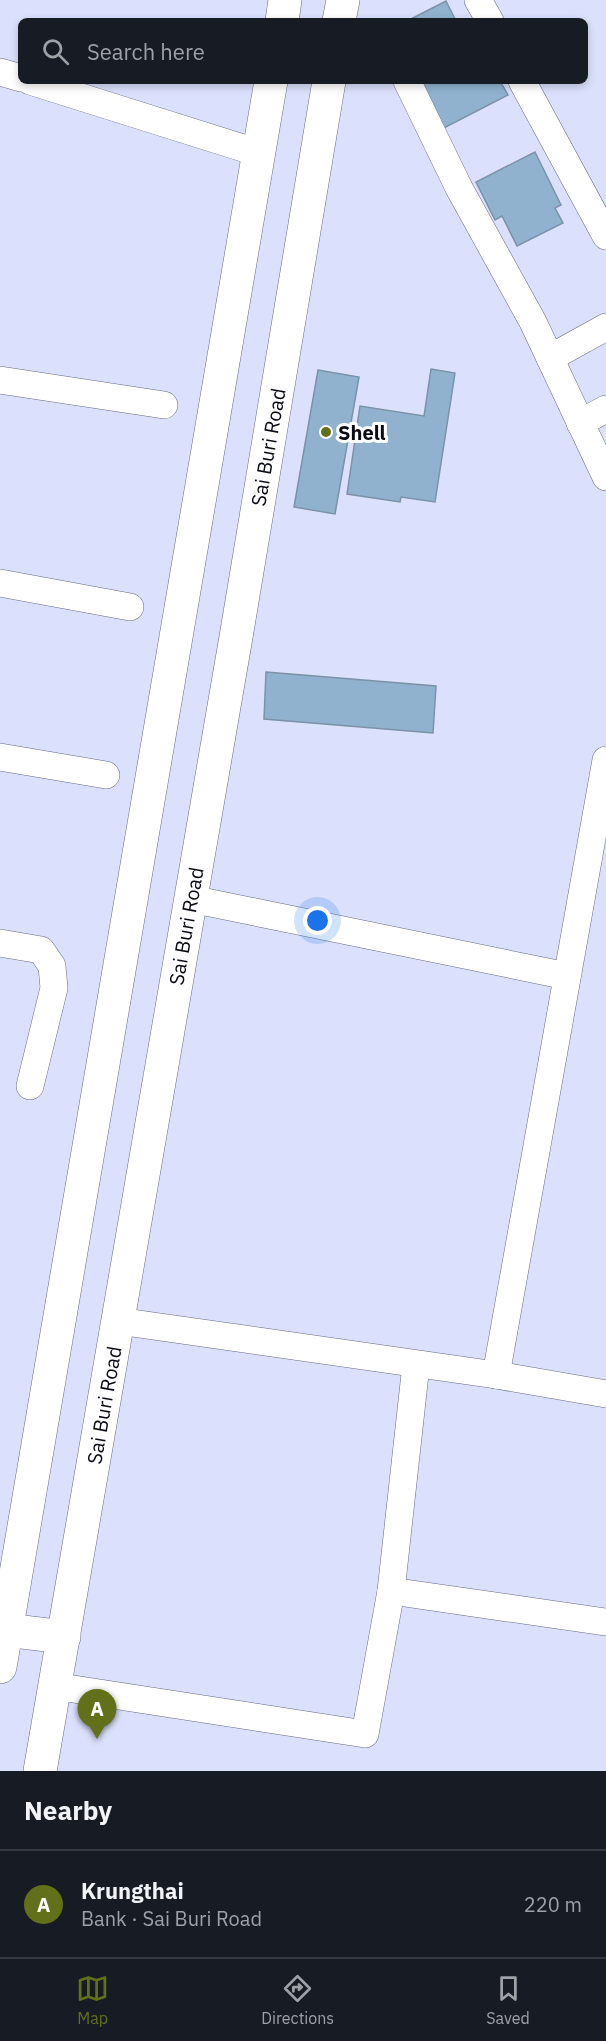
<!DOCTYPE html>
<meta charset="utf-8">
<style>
:root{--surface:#171b24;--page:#20242c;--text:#f1f3f6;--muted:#9ea1a6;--line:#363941;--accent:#63701a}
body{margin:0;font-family:"IBM Plex Sans",sans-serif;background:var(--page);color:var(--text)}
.you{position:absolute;left:318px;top:921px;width:21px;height:21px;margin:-15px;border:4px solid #fff;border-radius:50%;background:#1a73e8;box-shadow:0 0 0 9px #1a73e833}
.badge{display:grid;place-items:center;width:39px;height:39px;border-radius:50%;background:var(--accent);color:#fff;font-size:20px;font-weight:700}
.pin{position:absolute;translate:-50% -50px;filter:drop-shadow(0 2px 3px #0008)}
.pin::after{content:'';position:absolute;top:32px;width:21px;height:18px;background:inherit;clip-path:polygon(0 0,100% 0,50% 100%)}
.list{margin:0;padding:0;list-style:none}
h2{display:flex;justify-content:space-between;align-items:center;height:78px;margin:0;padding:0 24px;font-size:26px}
h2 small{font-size:20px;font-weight:400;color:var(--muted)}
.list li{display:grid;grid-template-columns:39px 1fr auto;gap:18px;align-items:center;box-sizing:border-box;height:108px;padding:0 24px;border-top:2px solid var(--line)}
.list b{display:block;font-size:22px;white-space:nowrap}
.list p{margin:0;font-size:20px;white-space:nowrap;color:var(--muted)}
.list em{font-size:20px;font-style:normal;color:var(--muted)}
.icon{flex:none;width:33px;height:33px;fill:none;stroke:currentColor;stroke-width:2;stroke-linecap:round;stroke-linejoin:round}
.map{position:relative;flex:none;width:606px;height:1771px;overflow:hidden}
.search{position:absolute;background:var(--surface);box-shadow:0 3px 9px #0003;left:18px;right:18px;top:18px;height:66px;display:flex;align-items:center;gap:15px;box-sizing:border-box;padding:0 21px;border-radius:9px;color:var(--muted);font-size:22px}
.sheet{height:186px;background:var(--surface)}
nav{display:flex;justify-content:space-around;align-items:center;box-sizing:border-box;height:84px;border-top:2px solid var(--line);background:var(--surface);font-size:16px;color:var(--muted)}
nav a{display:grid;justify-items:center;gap:3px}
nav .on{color:var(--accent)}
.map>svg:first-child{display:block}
.building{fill:#90b2cf;stroke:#7c92a6;stroke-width:1.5}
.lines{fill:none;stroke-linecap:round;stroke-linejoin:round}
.minor-casing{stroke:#666a82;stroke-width:28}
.primary-casing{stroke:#666a82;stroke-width:34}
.minor{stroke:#fff;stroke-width:27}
.primary{stroke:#fff;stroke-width:33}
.poi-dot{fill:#63701a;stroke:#fff;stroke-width:2}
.labels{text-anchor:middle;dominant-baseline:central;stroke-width:6;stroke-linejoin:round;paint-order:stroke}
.poi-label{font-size:20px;font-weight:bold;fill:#090a13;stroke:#fff;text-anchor:start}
.street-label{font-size:20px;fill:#090a13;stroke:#fff}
</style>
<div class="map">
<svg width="606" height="1771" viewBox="0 0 606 1771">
<rect width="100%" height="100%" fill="#dbe0fc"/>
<g class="building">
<polygon points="446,1 456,21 407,21"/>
<polygon points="412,81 500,81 508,95 438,131"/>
<polygon points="535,152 561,205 555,208 563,223 517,246 502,216 495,220 476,182"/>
<polygon points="431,369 455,373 435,502 401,497 400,502 347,494 360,406 424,416"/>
<polygon points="318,370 359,377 335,514 294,507"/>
<polygon points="266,672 436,686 433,733 264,719"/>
</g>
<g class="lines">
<defs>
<g id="minor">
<polyline points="478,0 490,21"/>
<polyline points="0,72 21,78"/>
<polyline points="30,81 259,153"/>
<polyline points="407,81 459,188 533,322 606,477"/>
<polyline points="522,81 606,236"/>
<polyline points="550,358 606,327"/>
<polyline points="0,380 164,405"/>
<polyline points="580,423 606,409"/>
<polyline points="0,583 130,607"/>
<polyline points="0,757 106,775"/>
<polyline points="191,899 567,976"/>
<polyline points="0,943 41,950 52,966 54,988 30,1086"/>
<polyline points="118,1321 496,1375 606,1394"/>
<polyline points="496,1375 606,760"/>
<polyline points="391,1591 605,1622"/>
<polyline points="54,1686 365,1734 391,1591 416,1365"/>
</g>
<g id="primary">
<polyline points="282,21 285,0"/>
<polyline points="339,21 343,0"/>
<polyline points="6,1630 64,1637"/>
<polyline points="0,1667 271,81"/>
<polyline points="40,1771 236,637 329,81"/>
</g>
</defs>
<use href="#minor" class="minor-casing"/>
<use href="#primary" class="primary-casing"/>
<use href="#minor" class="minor"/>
<use href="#primary" class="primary"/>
</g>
<circle class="poi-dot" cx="326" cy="432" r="6"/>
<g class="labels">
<g class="poi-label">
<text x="338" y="432">Shell</text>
</g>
<g class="street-label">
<text transform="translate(268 447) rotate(-80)">Sai Buri Road</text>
<text transform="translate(186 926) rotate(-80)">Sai Buri Road</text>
<text transform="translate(104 1405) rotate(-80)">Sai Buri Road</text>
</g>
</g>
</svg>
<div class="you"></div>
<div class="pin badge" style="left:97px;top:1739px">A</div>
<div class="search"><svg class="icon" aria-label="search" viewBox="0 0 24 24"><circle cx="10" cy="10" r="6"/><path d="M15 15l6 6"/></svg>Search here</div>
</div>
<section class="sheet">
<h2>Nearby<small></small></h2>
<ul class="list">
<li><span class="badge">A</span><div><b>Krungthai</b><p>Bank · Sai Buri Road</p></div><em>220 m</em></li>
</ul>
</section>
<nav>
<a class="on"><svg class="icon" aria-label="map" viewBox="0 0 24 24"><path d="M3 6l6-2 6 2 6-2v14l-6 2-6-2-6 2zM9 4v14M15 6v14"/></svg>Map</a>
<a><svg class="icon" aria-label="directions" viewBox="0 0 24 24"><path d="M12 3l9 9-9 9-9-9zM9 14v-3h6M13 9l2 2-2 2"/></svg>Directions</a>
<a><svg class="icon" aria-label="saved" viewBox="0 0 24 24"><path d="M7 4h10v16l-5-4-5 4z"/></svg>Saved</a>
</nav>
